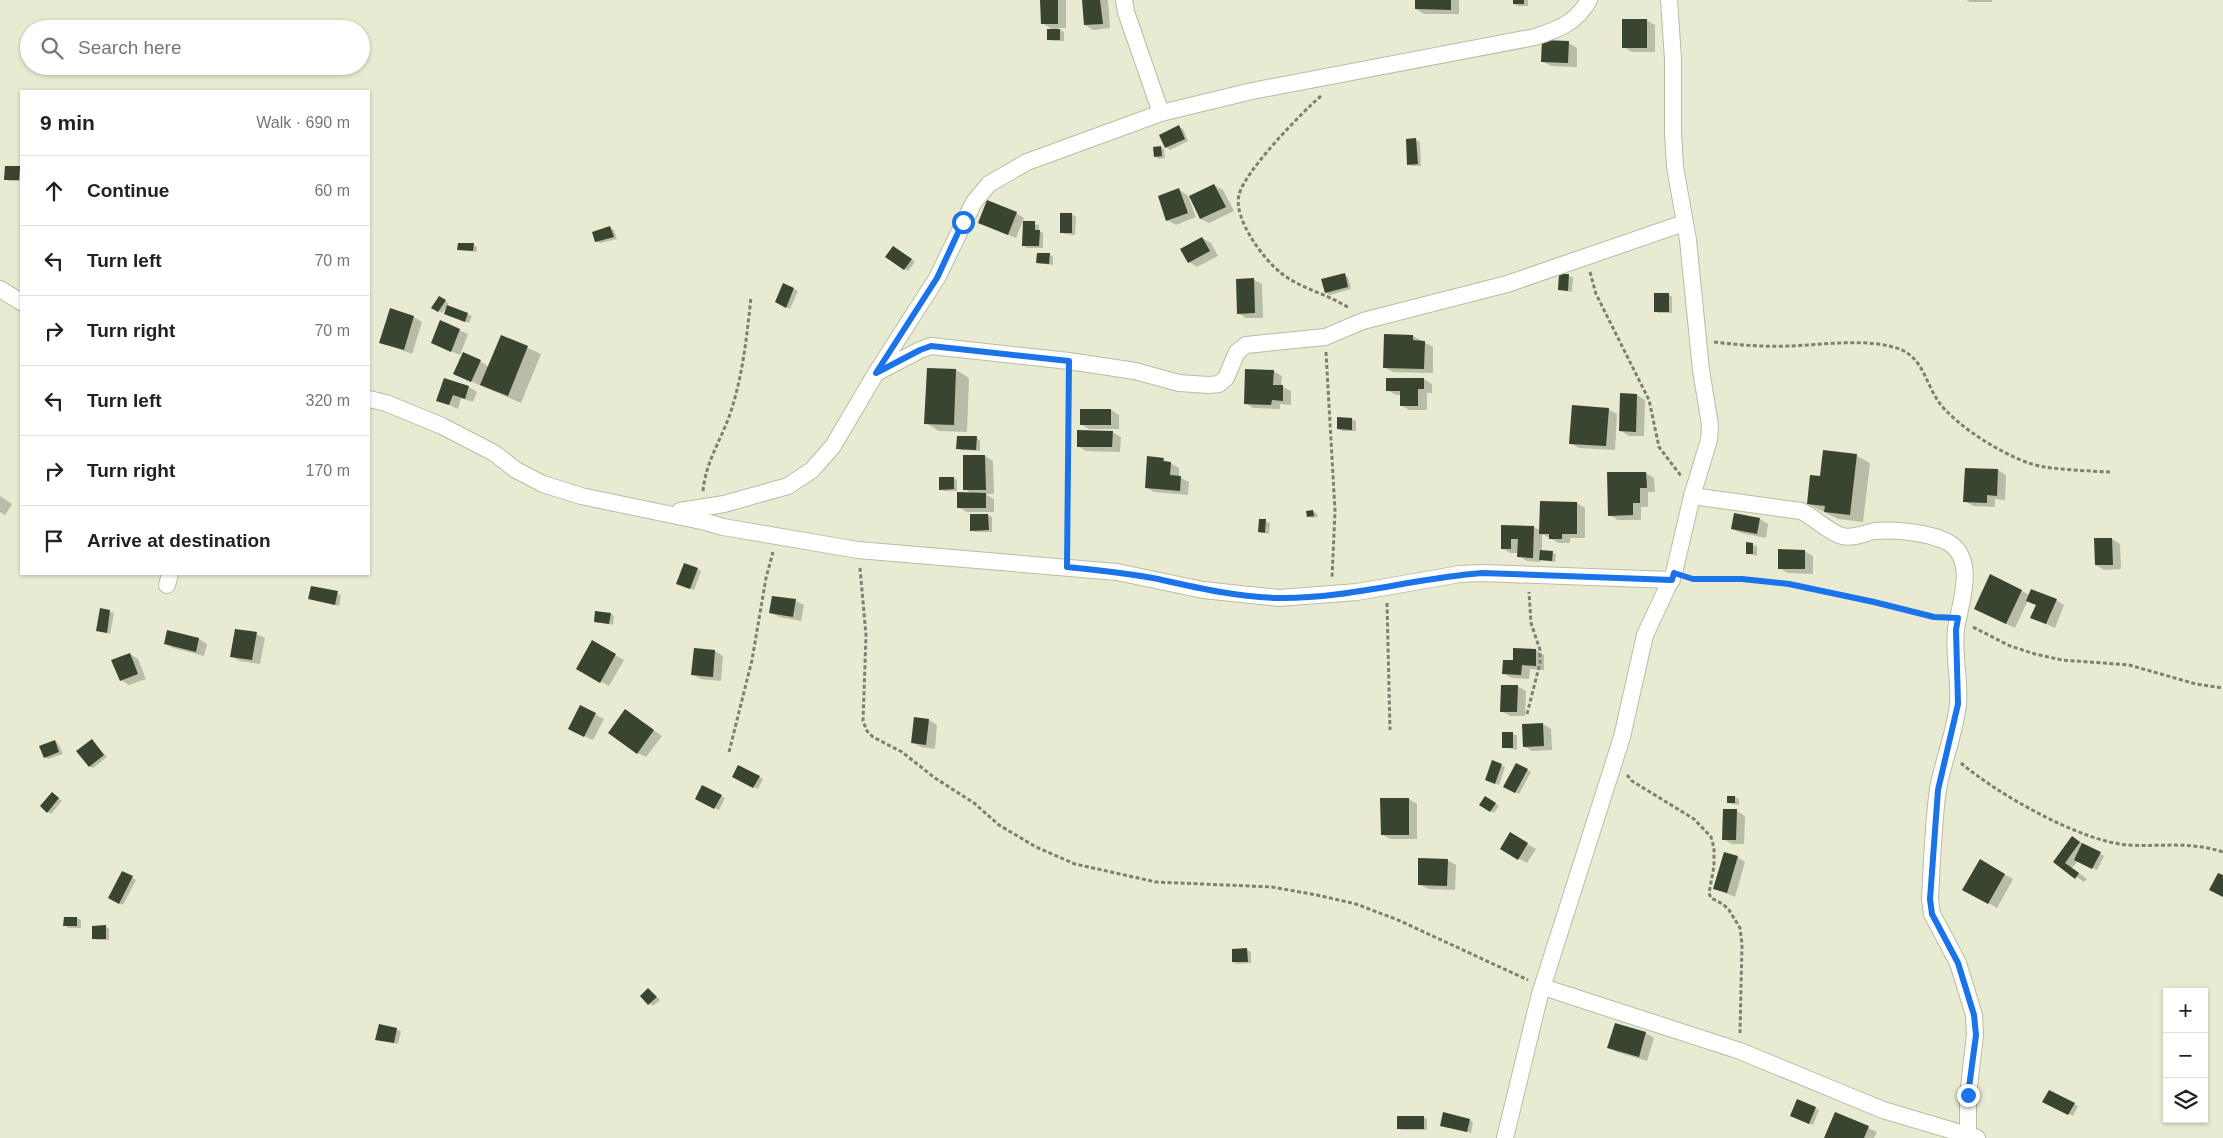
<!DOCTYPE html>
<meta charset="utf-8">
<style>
:root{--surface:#fff;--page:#f2f2f2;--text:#222;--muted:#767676;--line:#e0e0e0}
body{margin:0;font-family:Helvetica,sans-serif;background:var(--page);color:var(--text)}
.controls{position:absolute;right:15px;bottom:15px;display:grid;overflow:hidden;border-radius:0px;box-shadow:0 1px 4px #0004}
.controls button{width:45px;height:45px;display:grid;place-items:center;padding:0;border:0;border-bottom:1px solid var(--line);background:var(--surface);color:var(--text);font:25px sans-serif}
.stop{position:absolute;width:15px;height:15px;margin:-11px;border:4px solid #1a73e8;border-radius:50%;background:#fff}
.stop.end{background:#1a73e8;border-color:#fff;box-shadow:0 1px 5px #0008}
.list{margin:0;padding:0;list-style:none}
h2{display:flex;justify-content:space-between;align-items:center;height:65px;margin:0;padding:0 20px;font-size:21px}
h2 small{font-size:16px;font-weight:400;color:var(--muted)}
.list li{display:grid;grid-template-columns:32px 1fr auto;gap:15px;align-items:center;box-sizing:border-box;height:70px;padding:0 20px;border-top:1px solid var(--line)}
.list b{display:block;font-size:19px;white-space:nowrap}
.list em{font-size:16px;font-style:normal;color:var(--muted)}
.icon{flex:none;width:28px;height:28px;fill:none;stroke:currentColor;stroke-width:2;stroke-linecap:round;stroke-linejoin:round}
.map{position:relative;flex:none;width:2223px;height:1138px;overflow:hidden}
.search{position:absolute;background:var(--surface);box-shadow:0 1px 4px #0004;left:20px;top:20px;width:350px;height:55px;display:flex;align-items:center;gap:12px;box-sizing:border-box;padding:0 18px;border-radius:28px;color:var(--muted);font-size:19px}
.panel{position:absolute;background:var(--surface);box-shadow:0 1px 4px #0004;left:20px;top:90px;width:350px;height:485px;border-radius:0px}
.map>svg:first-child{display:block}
.shadow{fill:#0003}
.building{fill:#3a4531}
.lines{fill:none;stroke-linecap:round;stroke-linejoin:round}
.street-casing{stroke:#b9bca3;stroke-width:18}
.path{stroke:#7e806f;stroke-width:3;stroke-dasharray:4 2.5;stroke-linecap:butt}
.street{stroke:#fff;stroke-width:16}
.route{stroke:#1a73e8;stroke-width:6}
</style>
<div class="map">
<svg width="2223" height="1138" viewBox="0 0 2223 1138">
<rect width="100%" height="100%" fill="#e8ebd1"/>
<g class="shadow">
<polygon points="1041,0 1066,0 1066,28 1057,28 1064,32 1064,41 1052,41 1048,39 1053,30 1042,23"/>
<polygon points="1083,0 1108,0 1110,28 1093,30 1085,25"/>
<polygon points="1416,0 1459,0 1459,14 1424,14 1416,9"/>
<polygon points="1514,0 1528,0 1528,6 1518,6 1514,4"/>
<polygon points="1966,0 1992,0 1992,2 1970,2"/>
<polygon points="1646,20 1655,25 1655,52 1632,52 1624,47"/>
<polygon points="1543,42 1569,43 1577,48 1577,67 1551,66 1542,61"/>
<polygon points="1179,127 1183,129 1188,141 1170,150 1166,147"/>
<polygon points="1416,140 1420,142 1421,166 1412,166 1409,164"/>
<polygon points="1160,147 1164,149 1165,158 1159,159 1155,156"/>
<polygon points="20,167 21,168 21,181 9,181 6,179"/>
<polygon points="1214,185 1223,190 1234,211 1209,223 1201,219 1191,198 1189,199 1196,217 1176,225 1167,220 1179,190 1187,195 1189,198"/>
<polygon points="1016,213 1024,218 1016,238 980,223"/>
<polygon points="1072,214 1076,217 1075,235 1065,234 1061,232"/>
<polygon points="1024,222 1039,225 1039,231 1043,233 1043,248 1027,248 1023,245"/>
<polygon points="610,228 614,230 617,239 600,243 596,241"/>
<polygon points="1202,238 1211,243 1218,256 1197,267 1189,262"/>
<polygon points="473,245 477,247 477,252 459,249"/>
<polygon points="897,249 915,262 908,271 905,269"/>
<polygon points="1050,255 1053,257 1053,265 1037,263"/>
<polygon points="1345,275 1348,277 1351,289 1330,295 1326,293"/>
<polygon points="1560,275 1573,277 1572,292 1559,289"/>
<polygon points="1254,280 1262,284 1263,318 1246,318 1238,313"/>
<polygon points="784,285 798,291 790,309 780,304"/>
<polygon points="1669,295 1672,297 1672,313 1659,313 1655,311"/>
<polygon points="439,298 449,303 447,306 472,316 469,323 449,316 447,306 442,313 433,308"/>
<polygon points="414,317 422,322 412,354 381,342"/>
<polygon points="441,322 468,334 460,355 432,343"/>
<polygon points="502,336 541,354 521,403 454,374 480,361 489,367"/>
<polygon points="1413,336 1433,347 1433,373 1393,372 1384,367"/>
<polygon points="928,369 956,370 969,378 967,432 939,431 926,423"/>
<polygon points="1273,371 1282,376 1281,386 1291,391 1291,405 1280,404 1280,409 1253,408 1245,403"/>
<polygon points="1424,379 1432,384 1432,393 1427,393 1427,410 1409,410 1401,405 1401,395 1396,395 1387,390"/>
<polygon points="469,387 477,392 473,402 461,398 458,409 438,400"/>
<polygon points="1637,395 1645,400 1644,436 1629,436 1621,431"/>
<polygon points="1608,409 1617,414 1615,450 1579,448 1571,443"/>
<polygon points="1111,410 1119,415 1119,429 1089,429 1081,424 1081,411"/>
<polygon points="1338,419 1352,419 1356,421 1356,431 1342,431 1338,428"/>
<polygon points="1112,432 1121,437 1120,452 1086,451 1078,446"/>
<polygon points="976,438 980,440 980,451 961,450 958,448"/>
<polygon points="985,456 993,461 994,494 985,494 994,499 994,512 967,512 958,507 972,494 965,489"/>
<polygon points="1857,456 1870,463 1863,522 1838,519 1808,504 1821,478"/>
<polygon points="1163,459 1179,468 1179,477 1189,482 1188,495 1154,492 1146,487"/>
<polygon points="1998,470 2006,475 2005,500 1995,499 1995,507 1973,506 1965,501"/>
<polygon points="1646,473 1654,478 1655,492 1648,492 1648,507 1641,507 1641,520 1618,520 1609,515"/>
<polygon points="953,478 957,480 957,491 944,491 941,489"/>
<polygon points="0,496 12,504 5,515 0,512"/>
<polygon points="1577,503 1585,508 1585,538 1570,538 1570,543 1559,543 1542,534 1542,551 1556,554 1555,562 1541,560 1541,562 1527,561 1519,556 1519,553 1510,553 1502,548 1502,527 1534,527 1541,531"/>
<polygon points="1313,511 1317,514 1318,517 1312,518 1308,516 1308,512"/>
<polygon points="988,515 992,517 992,532 975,532 972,530"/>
<polygon points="1735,515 1760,519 1768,524 1766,538 1741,533 1732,529"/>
<polygon points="1261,520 1270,523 1269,534 1259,531"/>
<polygon points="2096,539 2112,539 2120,544 2121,569 2104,570 2096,565"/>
<polygon points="1747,544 1757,546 1757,556 1747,553"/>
<polygon points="1804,551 1813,556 1813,574 1788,573 1779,568"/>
<polygon points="697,569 701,571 694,590 681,585"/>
<polygon points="1990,576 2030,595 2056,600 2064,605 2055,628 2032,618 2037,605 2028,600 2015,628 1983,613"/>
<polygon points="312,587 341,595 339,606 309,598"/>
<polygon points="795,601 804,605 801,621 779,617 771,613"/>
<polygon points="101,610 114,613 110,634 98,630"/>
<polygon points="611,614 614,616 613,625 595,621"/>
<polygon points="256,634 265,638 260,664 240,661 231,656"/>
<polygon points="199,639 207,644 204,656 173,648 165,643"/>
<polygon points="592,642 624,660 609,686 577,669"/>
<polygon points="695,649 715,651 723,656 721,681 701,679 692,674"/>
<polygon points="1536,650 1544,655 1544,670 1530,669 1529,679 1512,678 1504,673"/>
<polygon points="130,654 138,659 146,679 129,685 121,680"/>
<polygon points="1517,686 1526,691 1525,716 1510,716 1501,711"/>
<polygon points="581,707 604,719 593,740 578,733"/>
<polygon points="633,716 662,736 646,757 638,753"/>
<polygon points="929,720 937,725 935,749 921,747 912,742"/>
<polygon points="1543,724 1551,729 1552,750 1532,751 1524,746"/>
<polygon points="1503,733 1517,735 1517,750 1503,747"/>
<polygon points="92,740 107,757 93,768 89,766"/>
<polygon points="55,741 58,743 63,754 48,759 45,757"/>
<polygon points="1493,762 1505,767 1499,785 1490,781"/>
<polygon points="1516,764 1531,772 1519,794 1504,787"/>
<polygon points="739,766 763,779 758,789 734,776"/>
<polygon points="703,787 725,798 719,810 697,799"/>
<polygon points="52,793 62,801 51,814 48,812"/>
<polygon points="1485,797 1499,806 1494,813 1480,805"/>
<polygon points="1735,797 1739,799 1739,805 1728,803"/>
<polygon points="1409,799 1417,804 1417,839 1390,839 1382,834"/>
<polygon points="1737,811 1745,816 1744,844 1732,844 1723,839"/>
<polygon points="1510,834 1536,849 1527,863 1502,849"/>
<polygon points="2072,837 2104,856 2097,870 2078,861 2072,868 2087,879 2084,882 2054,861"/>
<polygon points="1737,857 1745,862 1735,897 1714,888"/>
<polygon points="1447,860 1456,865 1455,890 1428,889 1419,884"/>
<polygon points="1980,861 2013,879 1997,908 1964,889"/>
<polygon points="123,873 136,880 123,905 110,898"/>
<polygon points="65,918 77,918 81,920 81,928 68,928 65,925"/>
<polygon points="105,926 109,929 109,940 97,940 93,938"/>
<polygon points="1247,950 1251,952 1251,963 1237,964 1233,962"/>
<polygon points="649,990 660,1000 653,1006 641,996"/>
<polygon points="380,1026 401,1031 398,1044 377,1039"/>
<polygon points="1645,1033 1654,1038 1647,1061 1617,1052 1609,1048"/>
<polygon points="2049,1092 2078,1106 2073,1116 2044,1101"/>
<polygon points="1798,1101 1819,1110 1813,1125 1795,1117"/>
<polygon points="1835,1113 1877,1132 1874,1138 1825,1138"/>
<polygon points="1423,1117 1427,1119 1427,1130 1402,1130 1398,1128"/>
<polygon points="1470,1120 1473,1122 1471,1133 1441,1125"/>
</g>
<g class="building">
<polygon points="1040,0 1058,0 1058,24 1041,24"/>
<polygon points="1082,0 1100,0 1103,24 1084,25"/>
<polygon points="1415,0 1451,0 1451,10 1415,9"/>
<rect x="1513" y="0" width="11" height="4"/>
<rect x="1622" y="19" width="25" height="29"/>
<rect x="1047" y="29" width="13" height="11"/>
<polygon points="1542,40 1569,41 1568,63 1541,62"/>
<polygon points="1179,125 1185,139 1165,148 1159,135"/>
<polygon points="1416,138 1418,164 1407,165 1406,139"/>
<polygon points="1161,146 1162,156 1154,157 1153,147"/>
<polygon points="5,166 20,166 19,180 4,180"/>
<polygon points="1214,184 1226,207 1200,219 1189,196"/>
<polygon points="1179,188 1188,213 1166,221 1158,196"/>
<polygon points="987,200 1017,212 1008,235 978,223"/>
<rect x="1060" y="213" width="12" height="20"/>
<polygon points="1023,221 1035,221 1035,230 1040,230 1039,246 1022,246"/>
<polygon points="610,226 614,237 595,242 592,232"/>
<polygon points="1202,237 1210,251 1188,263 1180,249"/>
<polygon points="458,243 474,243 473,251 457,250"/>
<polygon points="893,246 912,259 904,270 885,257"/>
<polygon points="1037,253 1050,253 1049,264 1036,263"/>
<polygon points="1345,273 1348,287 1325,293 1321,279"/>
<polygon points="1559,274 1569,274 1568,291 1558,290"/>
<polygon points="1254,278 1255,313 1237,314 1236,279"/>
<polygon points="783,283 794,288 786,308 775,302"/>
<rect x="1654" y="293" width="15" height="19"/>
<polygon points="439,296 446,300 438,312 431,308"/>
<polygon points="447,305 468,313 465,322 444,314"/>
<polygon points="390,308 414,316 404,350 379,343"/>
<polygon points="440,320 460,329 451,352 431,343"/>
<polygon points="1384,334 1413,335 1413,340 1425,341 1424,369 1383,368"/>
<polygon points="501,335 528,346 508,396 480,385"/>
<polygon points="463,352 481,360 471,382 453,374"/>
<polygon points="927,368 956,369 954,425 924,424"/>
<polygon points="1245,369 1274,370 1273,385 1283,385 1283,401 1272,400 1271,405 1244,404"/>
<polygon points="444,378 469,386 465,399 453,395 449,405 436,401"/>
<polygon points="1386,378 1424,378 1424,389 1418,389 1418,406 1400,406 1400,391 1386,391"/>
<polygon points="1620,393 1637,394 1636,432 1619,431"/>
<polygon points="1572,405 1609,408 1606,446 1569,444"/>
<rect x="1080" y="409" width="31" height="16"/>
<polygon points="1337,417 1352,418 1352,430 1337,429"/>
<polygon points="1077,430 1113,431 1112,447 1077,447"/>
<polygon points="957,436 977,436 976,450 956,449"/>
<polygon points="1823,450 1857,454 1850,515 1824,512 1825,506 1807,504 1810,475 1820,476"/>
<polygon points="963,455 985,455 986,490 963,490"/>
<polygon points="1147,456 1164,458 1163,461 1171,462 1170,475 1181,476 1180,491 1145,488"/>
<polygon points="1965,468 1998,469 1997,496 1987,495 1987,503 1963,502"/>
<polygon points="1607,472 1646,472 1647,488 1640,488 1640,503 1633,503 1633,515 1608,516"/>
<polygon points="939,477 954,477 954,489 939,490"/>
<polygon points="957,492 986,493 986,508 957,508"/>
<polygon points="1540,501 1577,502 1577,534 1562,534 1562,539 1549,539 1549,534 1539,534"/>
<polygon points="1313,510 1314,516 1307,517 1306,511"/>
<polygon points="1734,513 1760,518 1757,534 1731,529"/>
<polygon points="970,514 988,514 989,530 970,531"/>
<polygon points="1259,519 1266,519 1265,533 1258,532"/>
<polygon points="1501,525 1534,526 1533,558 1517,557 1518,539 1511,539 1511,549 1501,549"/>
<polygon points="2094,538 2112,538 2113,565 2095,565"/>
<polygon points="1746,542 1753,543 1753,554 1746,554"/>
<polygon points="1778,549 1805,550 1805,569 1778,569"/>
<polygon points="1540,550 1553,551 1552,561 1539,560"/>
<polygon points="684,563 698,568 690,589 676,584"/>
<polygon points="1990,574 2022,590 2006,624 1974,609"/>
<polygon points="311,586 338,591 335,605 308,599"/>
<polygon points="2031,589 2057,599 2046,624 2030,618 2036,605 2026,601"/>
<polygon points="772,596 796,599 793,617 769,613"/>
<polygon points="100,608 110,610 107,633 96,631"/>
<polygon points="595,611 611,613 609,624 594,622"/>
<polygon points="235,629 257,632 252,660 230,657"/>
<polygon points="167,630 199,638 196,652 164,644"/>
<polygon points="592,640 616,654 600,683 576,669"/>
<polygon points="694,648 715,650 713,677 691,675"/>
<polygon points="1513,648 1536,649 1536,666 1522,665 1521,675 1502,674 1503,660 1513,660"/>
<polygon points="130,653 138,674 120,681 111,660"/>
<polygon points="1501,685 1518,685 1517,712 1500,712"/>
<polygon points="580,705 596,713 584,737 568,729"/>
<polygon points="625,709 654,730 637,754 608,733"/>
<polygon points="914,717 929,719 926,745 911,743"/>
<polygon points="1543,723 1544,746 1523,747 1522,724"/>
<rect x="1502" y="732" width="11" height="16"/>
<polygon points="92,739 104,755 89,767 76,751"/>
<polygon points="55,740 59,752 44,758 39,746"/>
<polygon points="1492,760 1502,764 1495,784 1485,780"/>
<polygon points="1516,763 1528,769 1515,793 1503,787"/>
<polygon points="738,765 760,776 753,788 732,777"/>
<polygon points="702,785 722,795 714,809 695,799"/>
<polygon points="52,792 59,798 47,813 40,806"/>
<polygon points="1485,796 1496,803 1490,812 1479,805"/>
<rect x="1727" y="796" width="8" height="7"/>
<polygon points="1380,798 1409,798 1409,835 1381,835"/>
<polygon points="1723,809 1737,809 1736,840 1722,840"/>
<polygon points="1510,832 1528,843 1518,860 1500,849"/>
<polygon points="2072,836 2080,842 2065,863 2079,873 2075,879 2053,862"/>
<polygon points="2082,843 2101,852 2092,869 2074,860"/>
<polygon points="1724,852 1738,856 1727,893 1713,889"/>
<polygon points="1418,858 1448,859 1447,886 1418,885"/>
<polygon points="1980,859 2005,874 1988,904 1962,890"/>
<polygon points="122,871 133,876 119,904 108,898"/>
<polygon points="2218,873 2223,875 2223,897 2209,890"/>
<polygon points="64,917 77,917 77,926 63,926"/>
<polygon points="106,925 106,939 92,939 92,926"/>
<polygon points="1247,948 1248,962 1232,962 1232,949"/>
<polygon points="648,988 657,997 648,1005 640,996"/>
<polygon points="1615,1023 1646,1032 1639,1057 1607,1048"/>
<polygon points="379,1024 397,1028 394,1043 375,1040"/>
<polygon points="2049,1090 2075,1103 2068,1115 2042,1102"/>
<polygon points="1797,1099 1816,1107 1809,1124 1790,1116"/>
<polygon points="1443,1112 1470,1119 1467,1132 1440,1126"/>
<polygon points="1835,1112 1869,1126 1864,1138 1824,1138"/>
<rect x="1397" y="1116" width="27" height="13"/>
</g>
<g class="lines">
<defs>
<g id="street">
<polyline points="1124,0 1126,12 1161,113"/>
<polyline points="0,289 21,302"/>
<polyline points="878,372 920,350 931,346 1069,361 1135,371 1179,383 1209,385 1219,384 1226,378 1237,352 1246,345 1325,337 1363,321 1507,284 1684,223"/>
<polyline points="369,399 386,403 442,426 494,453 516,470 543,484 581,496 706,522 723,527 858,550 1117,572 1203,590 1279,598 1357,592 1460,574 1482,573 1672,580"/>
<path d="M 1692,496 L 1801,511 C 1814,517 1830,533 1842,536 C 1853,539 1864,533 1875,531 C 1894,529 1933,533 1949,543 C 1977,560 1960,604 1956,629 C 1953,653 1960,679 1958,704 C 1955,733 1943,761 1938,789 C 1933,825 1932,863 1930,899 L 1932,914 L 1958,963 L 1974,1015 L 1975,1035 L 1968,1095 L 1968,1135"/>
<path d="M 680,511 L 724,504 L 788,486 L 812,470 L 833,446 L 876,373 L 937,278 L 974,202 L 989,184 L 1027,162 L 1161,113 L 1252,91 L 1535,37 C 1559,29 1576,23 1589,0"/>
<polyline points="167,585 170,574"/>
<polyline points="1543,987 1740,1051 1883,1110 1977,1138"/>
<polyline points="1505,1138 1540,994 1622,737 1645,635 1674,573 1692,496 1709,440 1710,425 1701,370 1688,240 1675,167 1673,133 1673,59 1669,0"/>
</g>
</defs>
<use href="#street" class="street-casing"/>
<g class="path">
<path d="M 1321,96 C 1302,112 1244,172 1239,195 C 1233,218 1263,259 1281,273 C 1301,289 1328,294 1349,308"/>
<polyline points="1590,272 1596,294 1649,400 1659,447 1681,476"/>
<path d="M 1714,342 C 1739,345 1764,347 1789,346 C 1823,345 1870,337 1902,350 C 1923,360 1926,383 1938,401 C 1956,427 2014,463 2045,467 C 2066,470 2088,471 2110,472"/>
<polyline points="1326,352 1335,511 1332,578"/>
<path d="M 703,491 C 706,460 722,439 731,411 C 743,374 747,335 751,297"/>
<polyline points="1067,551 1069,378"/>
<polyline points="860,568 866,635 863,721 867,731 873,737 902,752 935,778 974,803 999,825 1036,847 1075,864 1156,882 1272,887 1317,895 1356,904 1398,920 1528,980"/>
<polyline points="1690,579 1742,579 1789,584 1942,618"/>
<polyline points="1387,603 1390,730"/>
<polyline points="1973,627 2010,646 2035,654 2062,660 2129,665 2196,684 2223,688"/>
<polyline points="1527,714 1540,663 1540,650 1531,623 1529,592"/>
<polyline points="729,752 752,660 766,578 773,552"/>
<path d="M 1961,763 C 1997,794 2082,842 2128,845 C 2162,847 2189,841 2223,852"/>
<polyline points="1627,775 1632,781 1694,819 1711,837 1714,848 1714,866 1709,893 1711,898 1723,904 1729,910 1740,928 1742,944 1740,1033"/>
</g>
<use href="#street" class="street"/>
</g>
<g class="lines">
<path class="route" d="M 963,222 L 937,278 L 876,373 L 920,350 L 931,346 L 1069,361 L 1067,567 C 1098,570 1128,573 1158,579 C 1198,588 1237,597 1278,598 C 1347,599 1414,578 1482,573 L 1672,580 L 1674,573 L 1693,579 L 1742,579 L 1789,584 L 1874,602 L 1934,617 L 1958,618 L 1956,630 L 1958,704 L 1938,790 L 1930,899 L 1932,914 L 1958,963 L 1974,1015 L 1976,1035 L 1968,1095"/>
</g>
</svg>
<div class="controls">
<button>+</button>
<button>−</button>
<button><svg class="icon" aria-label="layers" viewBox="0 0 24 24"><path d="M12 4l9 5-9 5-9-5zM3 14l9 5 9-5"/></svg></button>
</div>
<div class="stop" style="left:963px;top:222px"></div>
<div class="stop end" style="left:1968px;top:1095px"></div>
<div class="search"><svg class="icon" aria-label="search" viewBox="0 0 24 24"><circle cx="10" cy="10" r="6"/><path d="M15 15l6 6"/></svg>Search here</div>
<section class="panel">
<h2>9 min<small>Walk · 690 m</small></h2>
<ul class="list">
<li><svg class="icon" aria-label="ahead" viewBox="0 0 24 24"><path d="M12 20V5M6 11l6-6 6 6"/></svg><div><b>Continue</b></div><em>60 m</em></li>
<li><svg class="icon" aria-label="left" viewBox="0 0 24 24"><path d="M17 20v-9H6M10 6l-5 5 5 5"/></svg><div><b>Turn left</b></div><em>70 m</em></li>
<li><svg class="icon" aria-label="right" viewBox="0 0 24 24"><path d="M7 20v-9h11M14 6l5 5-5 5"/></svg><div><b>Turn right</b></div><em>70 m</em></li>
<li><svg class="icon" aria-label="left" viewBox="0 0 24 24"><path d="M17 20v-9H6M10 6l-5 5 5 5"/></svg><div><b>Turn left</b></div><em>320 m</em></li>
<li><svg class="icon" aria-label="right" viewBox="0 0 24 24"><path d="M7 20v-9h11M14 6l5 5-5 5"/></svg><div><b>Turn right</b></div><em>170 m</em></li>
<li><svg class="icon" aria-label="arrive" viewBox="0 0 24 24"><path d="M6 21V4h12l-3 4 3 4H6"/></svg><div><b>Arrive at destination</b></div></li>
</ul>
</section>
</div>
